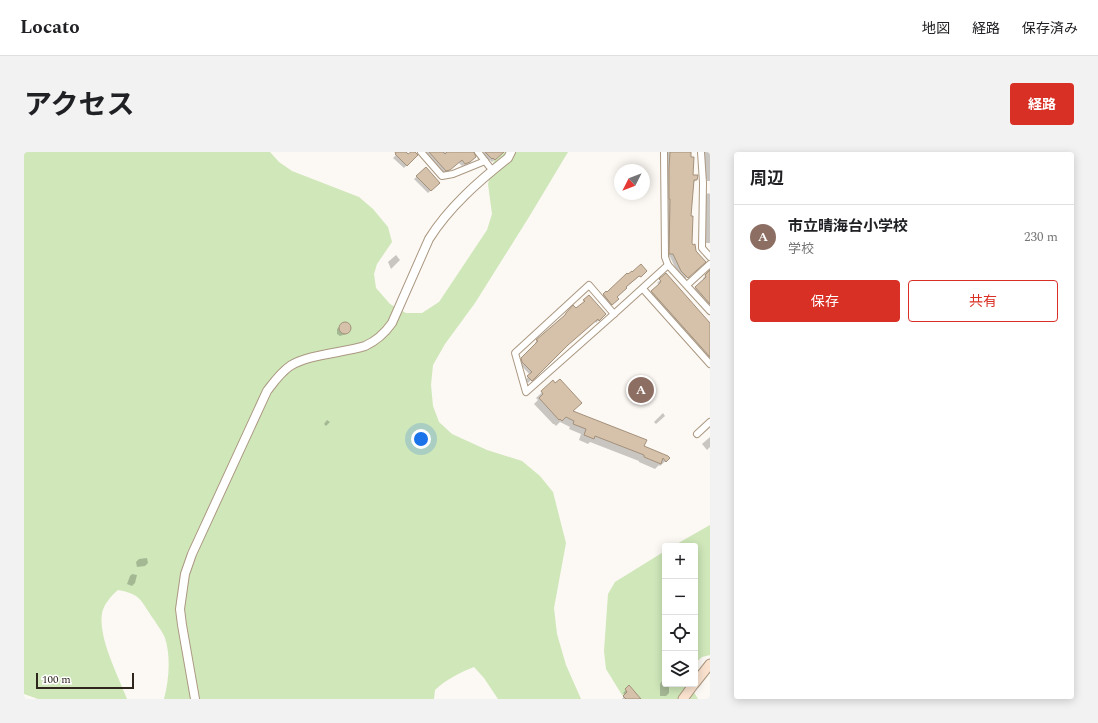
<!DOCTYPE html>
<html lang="ja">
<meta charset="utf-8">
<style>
:root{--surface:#fff;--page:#f2f2f2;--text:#202124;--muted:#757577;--line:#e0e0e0;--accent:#d93025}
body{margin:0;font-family:Spectral,"Noto Sans JP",serif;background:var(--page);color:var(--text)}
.controls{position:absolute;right:12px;bottom:12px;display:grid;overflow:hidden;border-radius:4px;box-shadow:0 2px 10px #0003}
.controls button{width:36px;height:36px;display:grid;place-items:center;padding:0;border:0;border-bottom:1px solid var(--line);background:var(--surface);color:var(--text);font:20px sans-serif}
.compass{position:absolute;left:590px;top:12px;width:36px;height:36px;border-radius:50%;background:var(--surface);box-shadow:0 2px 10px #0003;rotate:228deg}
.scale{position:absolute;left:12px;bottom:10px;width:98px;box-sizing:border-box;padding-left:4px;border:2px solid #2f271e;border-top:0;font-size:11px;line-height:14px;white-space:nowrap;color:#2f271e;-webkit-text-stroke:3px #fff;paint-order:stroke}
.you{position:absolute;left:397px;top:287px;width:14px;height:14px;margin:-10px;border:3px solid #fff;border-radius:50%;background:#1a73e8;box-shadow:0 0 0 6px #1a73e833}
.badge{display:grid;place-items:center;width:26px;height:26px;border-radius:50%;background:var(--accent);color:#fff;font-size:13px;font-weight:700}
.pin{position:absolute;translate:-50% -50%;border:2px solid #fff;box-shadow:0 1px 4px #0006}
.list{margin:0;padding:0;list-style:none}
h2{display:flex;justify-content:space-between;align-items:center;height:52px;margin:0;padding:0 16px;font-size:17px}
h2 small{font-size:13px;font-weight:400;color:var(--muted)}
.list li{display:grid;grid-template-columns:26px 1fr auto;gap:12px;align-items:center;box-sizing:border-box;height:64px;padding:0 16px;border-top:1px solid var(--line)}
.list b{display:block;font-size:15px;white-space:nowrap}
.list p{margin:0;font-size:13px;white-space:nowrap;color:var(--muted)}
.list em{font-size:13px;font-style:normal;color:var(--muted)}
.actions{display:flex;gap:8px;padding:12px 16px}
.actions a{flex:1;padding:9px 0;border:1px solid var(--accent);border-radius:4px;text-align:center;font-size:14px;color:var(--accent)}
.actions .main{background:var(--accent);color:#fff}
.icon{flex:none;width:22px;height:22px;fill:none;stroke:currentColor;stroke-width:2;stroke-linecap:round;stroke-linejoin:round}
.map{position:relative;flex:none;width:686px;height:547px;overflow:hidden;border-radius:4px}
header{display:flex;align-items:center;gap:24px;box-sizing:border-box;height:56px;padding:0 20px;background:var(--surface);border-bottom:1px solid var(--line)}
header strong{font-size:19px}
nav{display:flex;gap:22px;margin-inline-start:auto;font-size:14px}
.intro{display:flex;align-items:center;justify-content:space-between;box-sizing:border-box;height:96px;padding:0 24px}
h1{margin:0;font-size:28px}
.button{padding:10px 18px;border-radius:4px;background:var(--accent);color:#fff;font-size:14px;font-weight:700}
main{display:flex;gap:24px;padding:0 24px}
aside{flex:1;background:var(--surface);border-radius:4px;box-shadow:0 2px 10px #0003}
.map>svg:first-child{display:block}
.green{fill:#cfe7b9}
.shadow{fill:#0003}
.building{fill:#d6c1aa;stroke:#a4917b}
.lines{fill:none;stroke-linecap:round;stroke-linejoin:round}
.minor-casing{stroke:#ab9881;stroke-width:8}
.tertiary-casing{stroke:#ab9881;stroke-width:10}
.secondary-casing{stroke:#ab9881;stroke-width:11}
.minor{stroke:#fff;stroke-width:6}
.tertiary{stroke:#fff;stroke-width:8}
.secondary{stroke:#fae2cf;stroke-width:9}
</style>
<header>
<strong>Locato</strong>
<nav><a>地図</a><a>経路</a><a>保存済み</a></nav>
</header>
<div class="intro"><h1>アクセス</h1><a class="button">経路</a></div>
<main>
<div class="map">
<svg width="686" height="547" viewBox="0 0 686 547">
<rect width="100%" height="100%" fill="#fcf8f3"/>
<g class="green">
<path d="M 0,0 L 246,0 L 255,10 L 268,19 L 335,45 L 349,57 L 364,75 L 368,90 L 353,112 L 350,122 L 352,136 L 366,152 L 382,161 L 398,161 L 415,150 L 463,78 L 468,62 L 464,32 L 472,0 L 544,0 L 505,65 L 451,151 L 421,192 L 409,213 L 407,233 L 409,254 L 415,270 L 428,282 L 463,298 L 498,309 L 516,324 L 529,340 L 542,391 L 530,456 L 533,482 L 542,513 L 557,547 L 474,547 L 460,526 L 450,515 C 435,521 423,527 411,538 L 410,547 L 140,547 C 145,528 147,505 141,486 C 138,479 132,471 128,465 C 116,447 116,442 94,438 C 87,444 80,452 78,461 C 74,486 94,523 103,547 L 14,547 L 0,542 Z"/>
<polygon points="686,373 686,503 678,505 671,511 671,394 649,394"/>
<polygon points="641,399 641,532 665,532 674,547 602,547 598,543 582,517 580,499 584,442 591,430"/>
</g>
<g class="shadow">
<polygon points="375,0 383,0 385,3 389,0 392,0 393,3 380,16 369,6"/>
<polygon points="398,0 445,0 450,6 443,12 438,14 434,10 423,20 419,21"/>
<polygon points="455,0 479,0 468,10 466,8 464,9"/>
<polygon points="642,0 666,0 668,23 673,24 672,28 669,31 666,65 667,91 671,99 681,110 660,128 654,121 646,105 643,104 644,49 643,49"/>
<polygon points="681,0 686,0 686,29 683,29 683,27 681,27"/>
<polygon points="402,17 415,31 404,41 390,27"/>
<polygon points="684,41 686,42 686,91 681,91 681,44"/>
<polygon points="372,103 376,108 367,117 364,110"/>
<polygon points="622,119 601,136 592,146 594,147 585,155 577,145 582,140 583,142"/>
<polygon points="686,120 686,158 669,138 680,128 679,126"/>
<polygon points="642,123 686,172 686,210 625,143 633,135 635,132 633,131"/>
<polygon points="565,144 580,162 572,171 571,169 540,196 504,231 501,228 506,223 496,212 495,209 512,192 511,191 513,188 539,166 549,155 552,158"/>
<polygon points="319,171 324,171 327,175 325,179 322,182 316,184 313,182 313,177"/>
<polygon points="529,230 548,260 645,306 636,314 635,313 631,317 615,310 615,309 566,290 564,292 555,288 557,282 545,277 546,275 536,270 532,274 530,272 529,272 510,252 514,248 512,246"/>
<polygon points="639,261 641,264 632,272 630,270"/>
<polygon points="303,268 306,270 302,274 300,272"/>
<polygon points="686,285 686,295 683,298 678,292"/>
<polygon points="123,406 124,411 121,414 113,415 112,410 115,407"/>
<polygon points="108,422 113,423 111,431 108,434 103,432 106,424"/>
<polygon points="638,529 641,529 641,532 645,532 645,541 642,544 636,544 636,532"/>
<polygon points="605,535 615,547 598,547 601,543 599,541"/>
</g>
<g class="building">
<polygon points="371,0 382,0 384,2 387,0 391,0 394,3 383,14 371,2 372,2"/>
<polygon points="405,0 419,0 421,2 423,0 450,0 452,5 446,10 441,12 438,8 426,18 422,19"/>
<polygon points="461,0 480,0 471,8 469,6 468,7"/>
<polygon points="646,0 667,0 667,5 670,5 669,23 674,23 673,28 670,28 667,64 669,64 668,91 669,93 671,92 672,99 682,110 664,126 657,119 649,102 645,102 646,47 645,47 645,16"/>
<polygon points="402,15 416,31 407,39 392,24"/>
<polygon points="617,112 623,119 617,125 615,124 602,135 603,136 593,145 595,147 588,153 579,142 582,139 583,140 603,121 604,122 608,119 608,120"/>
<polygon points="686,118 686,152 671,135 682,125 681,123"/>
<polygon points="642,121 686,171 686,205 627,139 635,132 637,129 635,127"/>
<polygon points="565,143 582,162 575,169 574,167 544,193 508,229 503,224 508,220 498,210 497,206 514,189 512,188 541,163 542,161 549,153 552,156 561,149 559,148"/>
<circle cx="321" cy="176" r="6"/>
<polygon points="536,227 558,251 549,259 623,288 620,294 644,304 646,306 642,310 639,306 637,312 620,305 620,303 571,284 570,287 560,283 562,277 549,272 550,269 542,265 538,269 536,267 535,268 515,246 519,242 517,239 529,228 531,231"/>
<polygon points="605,533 617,547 602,547 599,544 603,540 601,537"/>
</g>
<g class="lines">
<defs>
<g id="minor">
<polyline points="397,0 418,24 429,22 461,9"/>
<polyline points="454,0 468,18"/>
<polyline points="640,0 641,105 644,113 686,159"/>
<polyline points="677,0 679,31 678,96 686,105"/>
<polygon points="565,133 590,162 502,240 491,201"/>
<polyline points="663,133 686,112"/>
<polyline points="619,137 686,212"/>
<polyline points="590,162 644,113"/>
<polyline points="673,282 686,270"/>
</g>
<path id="tertiary" d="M 171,547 L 158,473 L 156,457 L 161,422 L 168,402 L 243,239 C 250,230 256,221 266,214 C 285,202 319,201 341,194 C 352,189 361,181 368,171 L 405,87 C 425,55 455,29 484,6 L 487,0"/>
<g id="secondary">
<polyline points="671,531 686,512"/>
<polyline points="659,547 670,532"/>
</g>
</defs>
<use href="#minor" class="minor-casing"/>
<use href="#tertiary" class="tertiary-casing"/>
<use href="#secondary" class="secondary-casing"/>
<use href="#minor" class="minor"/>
<use href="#tertiary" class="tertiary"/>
<use href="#secondary" class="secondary"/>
</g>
</svg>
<div class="controls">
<button>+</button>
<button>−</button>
<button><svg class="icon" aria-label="locate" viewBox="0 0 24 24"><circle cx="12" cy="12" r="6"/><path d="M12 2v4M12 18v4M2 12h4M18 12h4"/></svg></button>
<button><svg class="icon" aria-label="layers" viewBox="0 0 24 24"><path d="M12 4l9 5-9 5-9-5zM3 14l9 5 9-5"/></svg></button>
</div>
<svg class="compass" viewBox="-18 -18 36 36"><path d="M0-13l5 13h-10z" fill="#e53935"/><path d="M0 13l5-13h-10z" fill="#757577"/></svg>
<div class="scale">100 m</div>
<div class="you"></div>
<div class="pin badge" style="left:617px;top:238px;background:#8d6e63">A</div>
</div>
<aside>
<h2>周辺<small></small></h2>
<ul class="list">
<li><span class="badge" style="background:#8d6e63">A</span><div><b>市立晴海台小学校</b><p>学校</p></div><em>230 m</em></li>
</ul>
<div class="actions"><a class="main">保存</a><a>共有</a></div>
</aside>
</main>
